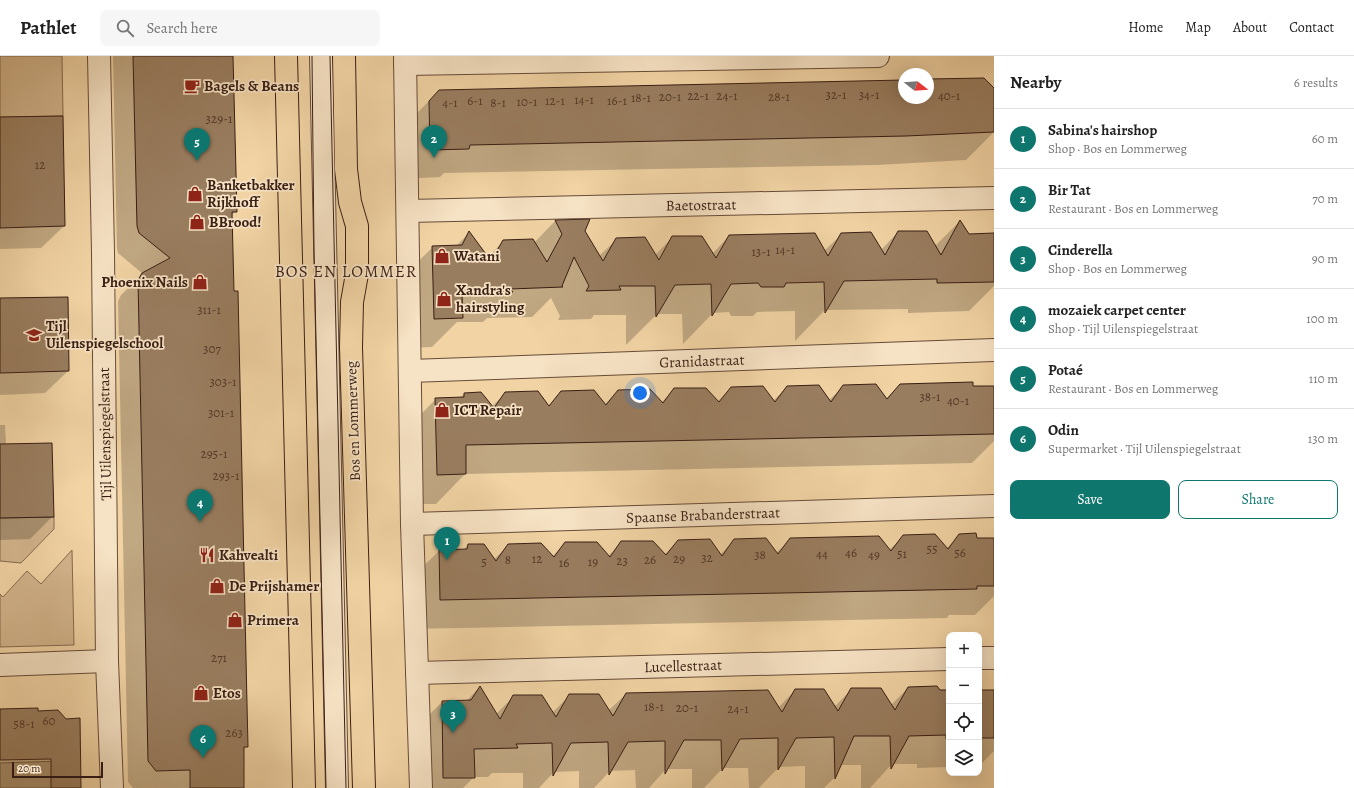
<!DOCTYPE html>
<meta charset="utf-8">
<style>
:root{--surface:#fff;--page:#f6f6f6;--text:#222;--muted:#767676;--line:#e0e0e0;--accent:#0f766e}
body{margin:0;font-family:Alegreya,serif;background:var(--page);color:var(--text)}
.controls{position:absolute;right:12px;bottom:12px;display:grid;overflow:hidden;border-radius:8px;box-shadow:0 4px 16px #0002}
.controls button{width:36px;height:36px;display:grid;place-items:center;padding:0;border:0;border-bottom:1px solid var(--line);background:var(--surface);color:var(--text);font:20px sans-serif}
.compass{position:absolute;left:898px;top:12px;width:36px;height:36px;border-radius:50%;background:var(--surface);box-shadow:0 4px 16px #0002;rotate:107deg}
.scale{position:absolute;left:12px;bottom:10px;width:91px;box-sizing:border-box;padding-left:4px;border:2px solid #391f14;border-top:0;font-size:11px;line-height:14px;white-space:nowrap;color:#391f14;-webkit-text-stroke:3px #f6e2c4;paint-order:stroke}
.you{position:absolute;left:640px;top:337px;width:14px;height:14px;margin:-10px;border:3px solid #fff;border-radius:50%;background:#1a73e8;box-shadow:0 0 0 6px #1a73e833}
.badge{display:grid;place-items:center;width:26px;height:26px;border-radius:50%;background:var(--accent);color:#fff;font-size:13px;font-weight:700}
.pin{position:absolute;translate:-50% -33px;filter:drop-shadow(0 1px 2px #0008)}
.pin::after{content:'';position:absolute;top:21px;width:14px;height:12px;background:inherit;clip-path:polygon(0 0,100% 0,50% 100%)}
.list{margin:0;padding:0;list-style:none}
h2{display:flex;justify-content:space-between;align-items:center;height:52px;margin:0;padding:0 16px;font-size:17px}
h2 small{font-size:13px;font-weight:400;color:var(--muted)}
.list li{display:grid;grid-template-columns:26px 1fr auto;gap:12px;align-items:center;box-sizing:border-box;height:60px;padding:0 16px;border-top:1px solid var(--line)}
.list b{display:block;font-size:15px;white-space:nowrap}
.list p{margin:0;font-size:13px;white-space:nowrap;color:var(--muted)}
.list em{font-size:13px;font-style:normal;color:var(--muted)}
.actions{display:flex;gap:8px;padding:12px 16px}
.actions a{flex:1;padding:9px 0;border:1px solid var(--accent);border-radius:8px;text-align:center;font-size:14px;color:var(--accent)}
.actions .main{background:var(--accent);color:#fff}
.icon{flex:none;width:22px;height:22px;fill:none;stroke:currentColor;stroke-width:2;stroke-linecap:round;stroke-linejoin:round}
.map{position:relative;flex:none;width:994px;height:732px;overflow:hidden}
header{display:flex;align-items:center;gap:24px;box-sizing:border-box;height:56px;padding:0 20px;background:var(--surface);border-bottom:1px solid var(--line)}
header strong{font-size:19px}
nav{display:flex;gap:22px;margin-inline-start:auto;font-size:14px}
.search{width:280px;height:36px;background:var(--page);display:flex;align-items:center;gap:10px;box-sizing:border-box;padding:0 14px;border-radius:8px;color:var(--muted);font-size:15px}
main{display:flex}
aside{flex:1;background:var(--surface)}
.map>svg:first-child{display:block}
.green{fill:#d2b48c;stroke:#866a50}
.shadow{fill:#0003}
.building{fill:#997d5f;stroke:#391f14}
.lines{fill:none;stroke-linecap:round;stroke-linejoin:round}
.minor-casing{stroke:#674c38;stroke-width:24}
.major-casing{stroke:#391f14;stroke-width:24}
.minor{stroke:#f6e2c4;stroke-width:22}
.major{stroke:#f1d3a4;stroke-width:22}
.tram{stroke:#391f14;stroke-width:1}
.labels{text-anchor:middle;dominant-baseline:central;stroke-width:3.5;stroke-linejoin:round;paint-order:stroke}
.number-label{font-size:13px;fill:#513627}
.poi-label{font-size:15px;font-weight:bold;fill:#391f14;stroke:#f6e2c4;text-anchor:start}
.street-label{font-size:15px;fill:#391f14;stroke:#f6e2c4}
.quarter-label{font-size:17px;letter-spacing:1px;fill:#391f14;stroke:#f6e2c4}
</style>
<header>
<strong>Pathlet</strong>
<div class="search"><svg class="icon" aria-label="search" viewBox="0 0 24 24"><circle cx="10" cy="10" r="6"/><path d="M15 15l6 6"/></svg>Search here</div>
<nav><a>Home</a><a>Map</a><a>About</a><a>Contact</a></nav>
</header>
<main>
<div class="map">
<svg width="994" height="732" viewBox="0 0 994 732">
<rect width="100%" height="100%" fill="#f1d3a4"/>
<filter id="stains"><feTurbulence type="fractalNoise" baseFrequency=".005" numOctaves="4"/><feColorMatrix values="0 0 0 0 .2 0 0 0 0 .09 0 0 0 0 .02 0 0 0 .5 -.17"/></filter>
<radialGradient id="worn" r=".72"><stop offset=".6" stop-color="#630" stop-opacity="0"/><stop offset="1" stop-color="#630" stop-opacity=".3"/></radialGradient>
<g class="green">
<polygon points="0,0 62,0 63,60 0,61"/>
<polygon points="54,461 54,473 21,507 0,505 0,462"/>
<polygon points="72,494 74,589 0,591 0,538 3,541 27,515 41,528"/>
<polygon points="61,705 61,732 0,732 0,707"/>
</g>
<g class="shadow">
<polygon points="113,0 232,0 236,155 231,160 247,690 243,694 243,732 133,732 128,726 118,245 121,239 143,218 118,197 117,193"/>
<polygon points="928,24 994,33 994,76 966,104 877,109 444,117 440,121 402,123 410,64 439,35 904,25 904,42 928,42"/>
<polygon points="0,62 64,170 41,192 0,193"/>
<polygon points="588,164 584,176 599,200 617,183 655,199 673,181 712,198 729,180 824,195 842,178 881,194 898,176 935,190 960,165 968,179 994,181 994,230 969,255 908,257 908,253 825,254 795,285 795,255 757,256 753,260 731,260 729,256 713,257 683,288 682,258 657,258 626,289 626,259 594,259 591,263 558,264 560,260 551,242 532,261 487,262 483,266 457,266 432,291 405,292 403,220 433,191 456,190 469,177 487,202 504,185 534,187 555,165"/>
<polygon points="0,243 68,315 45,337 0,339"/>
<polygon points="900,328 994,331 994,385 972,407 465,418 436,448 408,448 406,373 436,343 460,342 464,338 491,351 506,337 548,350 562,336 604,349 618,335 661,347 674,333 717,346 731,332 773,345 787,331 829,344 844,330 886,343"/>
<polygon points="0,369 5,369 6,388 53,460 30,483 0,484"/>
<polygon points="960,479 976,483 994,483 994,540 975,559 949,559 947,562 410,573 409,524 439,495 463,494 468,489 494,503 509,489 552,501 565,487 608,500 622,486 664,499 678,485 720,499 734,484 776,497 791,483 889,494 904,480 946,493"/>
<polygon points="480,631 496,658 514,640 552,657 570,639 608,655 626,638 778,652 795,634 834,651 852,633 891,649 908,632 945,645 949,641 949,711 917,712 917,708 892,708 870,732 861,732 861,709 839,709 834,722 824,732 805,732 805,710 779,711 759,732 749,732 748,712 723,712 704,732 692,732 692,713 666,713 649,732 636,732 635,714 610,715 594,732 579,732 579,715 554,716 539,732 523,732 523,717 492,717 488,721 474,721 463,732 414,732 412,676 442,646 465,646"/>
<polygon points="994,634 994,695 979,710 979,635"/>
<polygon points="0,654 37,656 80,732 0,732"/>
</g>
<g class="building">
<polygon points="133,0 233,0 237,156 232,156 234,235 238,235 247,648 248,691 244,691 244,732 190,732 190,714 156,715 148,705 138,224 142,217 170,202 139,177 137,170"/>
<polygon points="984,22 994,32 994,76 906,80 470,89 469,93 430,94 429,45 439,34 904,24 904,42 928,42 928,23"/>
<polygon points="63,60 65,170 0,172 0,61"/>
<polygon points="590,163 585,175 603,205 616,182 645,181 659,204 672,180 702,180 716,202 729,179 815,177 828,200 841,177 871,176 885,199 898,175 927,175 941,199 960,164 969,178 994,177 994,226 937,227 937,223 844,225 825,257 824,226 786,227 784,231 761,231 758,227 731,228 712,260 711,228 675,229 656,261 655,230 619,230 621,234 586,235 589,230 574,201 562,230 563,231 510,233 513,236 462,237 463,262 434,263 432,190 462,189 469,175 491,205 503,184 533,183 547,206 562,178 555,164"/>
<polygon points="68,241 69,315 0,317 0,242"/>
<polygon points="973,326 973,330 994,330 994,378 466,389 466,418 437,419 435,342 464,341 464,337 481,336 494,352 505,336 538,335 549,350 561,335 594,334 606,349 618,334 650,333 663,347 674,332 706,332 719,346 731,331 763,330 775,346 787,330 819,329 831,346 843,329 876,328 887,343 900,328"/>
<polygon points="52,387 54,461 0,462 0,388"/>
<polygon points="976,477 977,482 994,482 994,530 977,530 977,533 440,544 439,494 467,493 468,488 484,488 496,505 508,488 541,487 554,501 565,486 597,486 610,501 621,485 653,485 666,499 678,484 710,483 722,500 734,483 766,482 778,498 790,482 879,480 891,495 903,479 935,478 948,493 959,478"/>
<polygon points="480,630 500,663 513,639 542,639 556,661 569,638 599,638 613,660 626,637 768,634 782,656 795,633 824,633 838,655 851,632 881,632 895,654 908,631 937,630 940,634 949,634 949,683 946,683 946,679 909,680 891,713 890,680 854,680 835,723 834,681 796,682 778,714 778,682 740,683 722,715 721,684 684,684 665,718 665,685 628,686 609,719 608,686 571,687 553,720 552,687 516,688 518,692 474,693 475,722 443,722 442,645 471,644"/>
<rect x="979" y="634" width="15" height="48"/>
<polygon points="38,652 38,655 58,654 66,663 80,662 81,732 51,732 51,703 0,704 0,653"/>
</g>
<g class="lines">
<defs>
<g id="minor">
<polyline points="99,0 103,196 107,605 112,732"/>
<polyline points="321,0 337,732"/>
<polyline points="405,0 412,468 421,732"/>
<polyline points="405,8 878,0"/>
<polyline points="408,155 994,142"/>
<polyline points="410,315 994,294"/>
<polyline points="412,468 994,450"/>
<polyline points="979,602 994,602"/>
<polyline points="0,609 107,605"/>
<polyline points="417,617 949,603"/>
</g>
<g id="major">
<polyline points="286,0 304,732"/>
<polyline points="344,0 346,113 350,146 357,170 357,218 352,246 351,291 364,732"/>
</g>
</defs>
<use href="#minor" class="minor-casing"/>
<use href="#major" class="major-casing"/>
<use href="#minor" class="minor"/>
<use href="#major" class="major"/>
<g class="tram">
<polyline points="312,0 314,194 326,732"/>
<polyline points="330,0 346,732"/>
</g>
</g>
<defs>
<symbol id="cafe-bare" viewBox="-9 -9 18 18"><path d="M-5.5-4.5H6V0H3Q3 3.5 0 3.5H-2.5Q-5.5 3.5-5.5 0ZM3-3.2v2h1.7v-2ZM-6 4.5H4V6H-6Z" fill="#8f2418" stroke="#f6e2c4" stroke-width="2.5" paint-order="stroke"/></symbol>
<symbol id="shop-bare" viewBox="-9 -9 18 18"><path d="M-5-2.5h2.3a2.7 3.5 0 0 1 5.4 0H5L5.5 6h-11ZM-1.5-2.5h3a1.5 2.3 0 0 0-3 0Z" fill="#8f2418" stroke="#f6e2c4" stroke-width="2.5" paint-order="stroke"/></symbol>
<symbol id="school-bare" viewBox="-9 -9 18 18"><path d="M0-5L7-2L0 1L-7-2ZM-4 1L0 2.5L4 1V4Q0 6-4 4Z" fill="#8f2418" stroke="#f6e2c4" stroke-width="2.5" paint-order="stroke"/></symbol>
<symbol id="restaurant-bare" viewBox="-9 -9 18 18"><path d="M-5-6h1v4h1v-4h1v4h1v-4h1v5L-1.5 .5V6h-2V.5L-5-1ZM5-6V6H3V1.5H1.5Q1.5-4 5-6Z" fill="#8f2418" stroke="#f6e2c4" stroke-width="2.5" paint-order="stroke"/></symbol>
</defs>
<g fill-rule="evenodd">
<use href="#cafe-bare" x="181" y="19" width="22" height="22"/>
<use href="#shop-bare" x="184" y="127" width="22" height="22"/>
<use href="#shop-bare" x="186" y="155" width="22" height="22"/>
<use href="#shop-bare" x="431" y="189" width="22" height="22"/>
<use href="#shop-bare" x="189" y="215" width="22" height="22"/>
<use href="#shop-bare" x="433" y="232" width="22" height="22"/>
<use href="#school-bare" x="23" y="268" width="22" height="22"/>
<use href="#shop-bare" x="431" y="343" width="22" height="22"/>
<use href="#restaurant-bare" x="196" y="488" width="22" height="22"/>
<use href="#shop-bare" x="206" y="519" width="22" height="22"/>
<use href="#shop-bare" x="224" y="553" width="22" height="22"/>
<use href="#shop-bare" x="190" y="626" width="22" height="22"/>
</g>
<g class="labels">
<g class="number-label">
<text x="836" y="38">32-1</text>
<text x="869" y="38">34-1</text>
<text x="698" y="39">22-1</text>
<text x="727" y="39">24-1</text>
<text x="949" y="39">40-1</text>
<text x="670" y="40">20-1</text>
<text x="779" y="40">28-1</text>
<text x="641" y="41">18-1</text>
<text x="584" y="43">14-1</text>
<text x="475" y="44">6-1</text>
<text x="555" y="44">12-1</text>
<text x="617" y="44">16-1</text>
<text x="527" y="45">10-1</text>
<text x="450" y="46">4-1</text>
<text x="498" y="46">8-1</text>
<text x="219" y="62">329-1</text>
<text x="40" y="108">12</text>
<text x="785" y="193">14-1</text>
<text x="761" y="195">13-1</text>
<text x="209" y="253">311-1</text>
<text x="212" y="292">307</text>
<text x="223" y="325">303-1</text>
<text x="930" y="340">38-1</text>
<text x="958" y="344">40-1</text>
<text x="221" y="356">301-1</text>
<text x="214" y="397">295-1</text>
<text x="226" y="419">293-1</text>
<text x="932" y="492">55</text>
<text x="851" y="496">46</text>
<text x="960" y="496">56</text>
<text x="822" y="497">44</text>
<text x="902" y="497">51</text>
<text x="760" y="498">38</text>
<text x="874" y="498">49</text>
<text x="707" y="501">32</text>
<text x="537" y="502">12</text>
<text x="679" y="502">29</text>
<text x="508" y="503">8</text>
<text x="650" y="503">26</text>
<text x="622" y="504">23</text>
<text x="484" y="505">5</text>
<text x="593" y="505">19</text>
<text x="564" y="506">16</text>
<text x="219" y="601">271</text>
<text x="654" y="650">18-1</text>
<text x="687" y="651">20-1</text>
<text x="738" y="652">24-1</text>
<text x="49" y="664">60</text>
<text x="24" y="667">58-1</text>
<text x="234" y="676">263</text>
</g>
<g class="poi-label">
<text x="204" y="30">Bagels &amp; Beans</text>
<text x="207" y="129">Banketbakker<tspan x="207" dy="17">Rijkhoff</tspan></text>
<text x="209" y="166">BBrood!</text>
<text x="454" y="200">Watani</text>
<text x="188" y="226" text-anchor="end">Phoenix Nails</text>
<text x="456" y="234">Xandra's<tspan x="456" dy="17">hairstyling</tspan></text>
<text x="46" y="270">Tijl<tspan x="46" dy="17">Uilenspiegelschool</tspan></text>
<text x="454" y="354">ICT Repair</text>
<text x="219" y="499">Kahvealti</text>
<text x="229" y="530">De Prijshamer</text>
<text x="247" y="564">Primera</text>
<text x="213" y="637">Etos</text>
</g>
<g class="street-label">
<text transform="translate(701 149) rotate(-1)">Baetostraat</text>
<text transform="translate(702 305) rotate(-2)">Granidastraat</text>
<text transform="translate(353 365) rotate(-92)">Bos en Lommerweg</text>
<text transform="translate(105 378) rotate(-91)">Tijl Uilenspiegelstraat</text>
<text transform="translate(703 459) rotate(-2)">Spaanse Brabanderstraat</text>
<text transform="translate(683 610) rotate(-2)">Lucellestraat</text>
</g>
<g class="quarter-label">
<text x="346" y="215">BOS EN LOMMER</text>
</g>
</g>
<rect width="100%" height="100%" filter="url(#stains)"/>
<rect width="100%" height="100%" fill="url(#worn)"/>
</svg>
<div class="controls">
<button>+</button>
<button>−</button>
<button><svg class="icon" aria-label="locate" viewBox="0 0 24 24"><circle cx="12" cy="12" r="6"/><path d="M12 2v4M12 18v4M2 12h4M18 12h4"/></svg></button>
<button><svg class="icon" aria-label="layers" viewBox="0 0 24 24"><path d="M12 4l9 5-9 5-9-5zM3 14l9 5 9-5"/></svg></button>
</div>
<svg class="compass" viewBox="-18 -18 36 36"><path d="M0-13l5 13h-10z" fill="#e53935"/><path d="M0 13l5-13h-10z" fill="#767676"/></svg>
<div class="scale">20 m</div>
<div class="you"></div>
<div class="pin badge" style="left:447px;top:504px">1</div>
<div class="pin badge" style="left:434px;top:102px">2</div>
<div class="pin badge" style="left:453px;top:677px">3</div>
<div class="pin badge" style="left:200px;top:466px">4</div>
<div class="pin badge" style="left:197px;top:105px">5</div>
<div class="pin badge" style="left:203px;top:702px">6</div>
</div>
<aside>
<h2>Nearby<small>6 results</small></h2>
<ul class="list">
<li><span class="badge">1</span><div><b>Sabina's hairshop</b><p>Shop · Bos en Lommerweg</p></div><em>60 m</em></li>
<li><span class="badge">2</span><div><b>Bir Tat</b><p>Restaurant · Bos en Lommerweg</p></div><em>70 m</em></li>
<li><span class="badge">3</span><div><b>Cinderella</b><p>Shop · Bos en Lommerweg</p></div><em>90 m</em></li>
<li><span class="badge">4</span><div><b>mozaiek carpet center</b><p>Shop · Tijl Uilenspiegelstraat</p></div><em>100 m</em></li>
<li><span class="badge">5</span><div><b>Potaé</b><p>Restaurant · Bos en Lommerweg</p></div><em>110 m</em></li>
<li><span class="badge">6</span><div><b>Odin</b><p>Supermarket · Tijl Uilenspiegelstraat</p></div><em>130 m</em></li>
</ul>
<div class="actions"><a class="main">Save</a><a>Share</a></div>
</aside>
</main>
